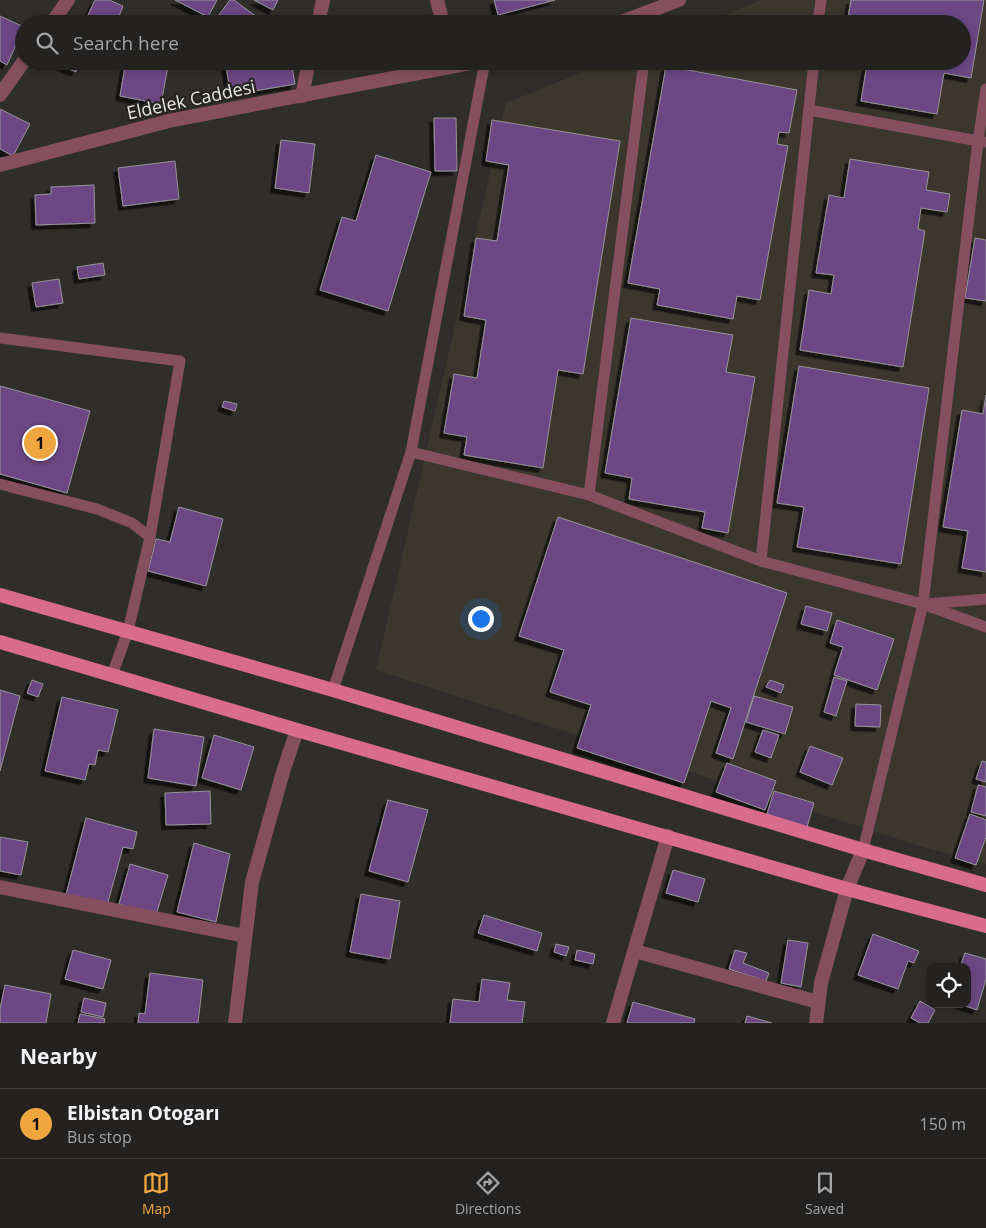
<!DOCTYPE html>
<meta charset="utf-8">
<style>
:root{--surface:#242220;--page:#2c2a29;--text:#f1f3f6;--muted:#a3a4a5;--line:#413f3e;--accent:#f0a63e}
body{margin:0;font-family:"Open Sans",sans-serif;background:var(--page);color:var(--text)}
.controls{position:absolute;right:15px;bottom:15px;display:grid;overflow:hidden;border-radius:10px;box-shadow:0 2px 8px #0003}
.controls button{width:45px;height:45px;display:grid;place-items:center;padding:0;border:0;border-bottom:1px solid var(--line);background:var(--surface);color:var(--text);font:25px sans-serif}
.you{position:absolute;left:480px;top:618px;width:18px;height:18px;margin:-12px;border:4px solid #fff;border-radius:50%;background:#1a73e8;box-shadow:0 0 0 8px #1a73e833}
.badge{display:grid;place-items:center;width:32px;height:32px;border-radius:50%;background:var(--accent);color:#111;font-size:16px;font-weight:700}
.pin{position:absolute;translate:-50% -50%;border:2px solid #fff;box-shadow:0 1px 5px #0006}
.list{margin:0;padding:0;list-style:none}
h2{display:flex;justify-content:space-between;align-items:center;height:65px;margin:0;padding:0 20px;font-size:21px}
h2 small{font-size:16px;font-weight:400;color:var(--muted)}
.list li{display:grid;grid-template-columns:32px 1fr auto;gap:15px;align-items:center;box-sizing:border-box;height:70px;padding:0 20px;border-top:1px solid var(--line)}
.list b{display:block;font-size:19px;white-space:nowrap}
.list p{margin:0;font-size:16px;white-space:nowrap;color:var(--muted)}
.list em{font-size:16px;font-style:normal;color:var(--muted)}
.icon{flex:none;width:28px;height:28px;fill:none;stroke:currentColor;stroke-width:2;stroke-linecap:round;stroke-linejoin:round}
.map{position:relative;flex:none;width:986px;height:1023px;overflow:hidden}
.search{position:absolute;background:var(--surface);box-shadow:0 2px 8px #0003;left:15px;right:15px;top:15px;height:55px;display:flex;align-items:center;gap:12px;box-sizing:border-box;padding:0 18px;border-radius:28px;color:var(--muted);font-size:19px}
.sheet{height:135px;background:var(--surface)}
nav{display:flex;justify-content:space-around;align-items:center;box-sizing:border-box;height:70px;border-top:1px solid var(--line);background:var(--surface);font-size:14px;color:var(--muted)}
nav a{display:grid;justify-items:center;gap:2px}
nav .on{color:var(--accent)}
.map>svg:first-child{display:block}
.built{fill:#3b372d}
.building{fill:#6c4684;stroke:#969498;filter:url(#shadow)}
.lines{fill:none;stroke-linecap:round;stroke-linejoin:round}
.service{stroke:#854f5f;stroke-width:11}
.minor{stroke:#854f5f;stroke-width:14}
.tertiary{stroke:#854f5f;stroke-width:14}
.primary{stroke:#d86b8e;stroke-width:14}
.labels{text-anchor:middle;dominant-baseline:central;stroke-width:4.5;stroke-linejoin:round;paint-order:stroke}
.street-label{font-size:18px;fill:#e7e6e3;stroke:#262521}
</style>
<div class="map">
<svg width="986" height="1023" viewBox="0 0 986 1023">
<defs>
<filter id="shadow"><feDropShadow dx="-4.5" dy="4.5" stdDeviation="0" flood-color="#0009"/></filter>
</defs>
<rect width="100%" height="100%" fill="#302e2a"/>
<polygon class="built" points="762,0 986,0 986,864 916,845 376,670 506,103 610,61 962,61 962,24 703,24"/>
<g class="building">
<polygon points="95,0 109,0 123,6 116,24 84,24"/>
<polygon points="175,0 217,0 208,17"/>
<polygon points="230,0 234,0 265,23 212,24"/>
<polygon points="254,0 278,0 273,10"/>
<polygon points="494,0 555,0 498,15"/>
<polygon points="851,0 984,0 971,78 944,73 937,114 861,101 867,64 851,61 962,61 962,24 847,24"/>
<polygon points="0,16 24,27 7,65 0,61"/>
<polygon points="39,61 49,61 44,66"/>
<polygon points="58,61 80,61 76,72 57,64"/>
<polygon points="126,61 169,61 161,104 120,96"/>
<polygon points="225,61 283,61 284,64 291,62 295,84 231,95"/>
<polygon points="666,66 797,90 789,133 779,132 777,144 788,146 760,300 737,296 733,319 657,305 660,289 628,283"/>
<polygon points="0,109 30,124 13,156 0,149"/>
<polygon points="434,118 456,118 457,171 435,171"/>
<polygon points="492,120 620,141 583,374 558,370 543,468 464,455 467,437 444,433 454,374 477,378 486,320 464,316 476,238 497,241 509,165 486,161"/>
<polygon points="281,140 315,144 309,193 275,188"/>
<polygon points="376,155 431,172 388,311 320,290 342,217 356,221"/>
<polygon points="850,159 929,172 926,190 950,194 947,212 921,208 918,229 925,231 903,367 800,350 809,290 831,294 834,275 816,273 829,195 844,198"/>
<polygon points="175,161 179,199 123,206 118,168"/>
<polygon points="94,185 95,223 36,225 35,195 51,194 51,187"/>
<polygon points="975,238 986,240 986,301 965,298"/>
<polygon points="103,263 105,275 79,279 77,267"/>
<polygon points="59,279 63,303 36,307 32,283"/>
<polygon points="631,318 733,335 726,372 755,377 728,533 702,528 705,512 629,499 632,478 605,473"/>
<polygon points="799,366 929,388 901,564 797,547 804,507 777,503"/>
<polygon points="0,386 90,411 67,493 0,474"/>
<polygon points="986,395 986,572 962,568 968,531 943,527 962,410 983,414"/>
<polygon points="224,401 237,404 235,411 222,407"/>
<polygon points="179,507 223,519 206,586 148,571 156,539 170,542"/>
<polygon points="558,517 787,593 733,759 716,753 731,708 711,701 684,783 577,748 591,705 550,692 564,650 519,636"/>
<polygon points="806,606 832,613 827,631 801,624"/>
<polygon points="837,620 894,639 877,690 834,675 843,647 830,643"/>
<polygon points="834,677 847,681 836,716 824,712"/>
<polygon points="32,680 43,684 38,697 27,693"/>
<polygon points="770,680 784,685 781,693 766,687"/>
<polygon points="0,690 20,696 0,771"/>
<polygon points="754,696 793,707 785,734 746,722"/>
<polygon points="62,697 118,710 108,752 98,750 95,765 89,764 85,780 45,771"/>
<polygon points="856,704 881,705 880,727 855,726"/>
<polygon points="154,729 204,737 196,786 148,778"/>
<polygon points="763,730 779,735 771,758 755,752"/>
<polygon points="214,735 254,747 241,790 202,778"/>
<polygon points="810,746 843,758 832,785 800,772"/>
<polygon points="982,761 986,762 986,782 976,779"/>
<polygon points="727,763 776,781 765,810 716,792"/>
<polygon points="978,785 986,787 986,816 971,812"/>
<polygon points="210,791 211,824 166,825 165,793"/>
<polygon points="774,791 814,803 807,827 767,814"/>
<polygon points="388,800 428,810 408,882 369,871"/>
<polygon points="970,814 986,820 986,837 976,865 955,858"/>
<polygon points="86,818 137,832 133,849 123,847 107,906 66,895"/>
<polygon points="0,837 28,842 21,875 0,871"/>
<polygon points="194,843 230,854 216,922 177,912"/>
<polygon points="130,864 168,875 156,915 119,904"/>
<polygon points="673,870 705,879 698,902 666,893"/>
<polygon points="361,894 400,901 390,959 350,952"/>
<polygon points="484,915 542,933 537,951 478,933"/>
<polygon points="873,934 919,951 914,963 908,961 898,989 858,975"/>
<polygon points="788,940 808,943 801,987 781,983"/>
<polygon points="556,944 569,947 566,956 554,952"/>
<polygon points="73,950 111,960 103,989 65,979"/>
<polygon points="577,950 595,954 593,964 575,960"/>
<polygon points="735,950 747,953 743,963 769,973 766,981 729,969"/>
<polygon points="965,953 986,959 986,979 977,1010 960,1004 967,1004 967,967 960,967"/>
<polygon points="150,973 203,980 198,1023 138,1023 139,1013 145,1014"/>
<polygon points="482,979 510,983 507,1000 525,1002 522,1023 450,1023 453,999 479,1002"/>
<polygon points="5,985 51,994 46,1023 0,1023 0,1009"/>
<polygon points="84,998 106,1003 103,1017 81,1012"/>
<polygon points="920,1001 935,1010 928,1023 920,1023 911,1018"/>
<polygon points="633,1002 695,1019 694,1023 627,1023"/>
<polygon points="80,1014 105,1019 104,1023 78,1023"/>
<polygon points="747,1016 772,1023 745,1023"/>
</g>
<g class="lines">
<g class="service">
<polyline points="649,24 651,11"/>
<polyline points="818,24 821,0"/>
<polyline points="809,110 984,142"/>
<polyline points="0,338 180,361 150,537"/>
<polyline points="411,452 589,495 761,561 923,604 986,627"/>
<polyline points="0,484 97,509 132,523 150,537 128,631 112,675"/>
<polyline points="589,495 644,61"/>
<polyline points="761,561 814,61"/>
<polyline points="927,604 986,599"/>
<polyline points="333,690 411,452 485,61"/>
<polyline points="863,850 923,604 978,141 986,89"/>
</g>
<g class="minor">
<polyline points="437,0 443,24"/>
<polyline points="51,24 68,0"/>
<polyline points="318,24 323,0"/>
<polyline points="0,95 24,61"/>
<polyline points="302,96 309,61"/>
<polyline points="0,887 245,936"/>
<polyline points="635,951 818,1002"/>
<polyline points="235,1023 252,882 283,772 297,730"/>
<polyline points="613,1023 668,836"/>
<polyline points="816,1023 821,983 847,889 863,850"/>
</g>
<g class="tertiary">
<polyline points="616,24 679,0"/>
<polyline points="0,165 173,120 481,61"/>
</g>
<g class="primary">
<polyline points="0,595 333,690 863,850 986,885"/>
<polyline points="0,642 297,730 847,889 986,926"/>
</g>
</g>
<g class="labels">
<g class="street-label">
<text transform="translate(191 99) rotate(-12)">Eldelek Caddesi</text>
</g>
</g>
</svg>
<div class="controls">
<button><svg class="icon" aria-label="locate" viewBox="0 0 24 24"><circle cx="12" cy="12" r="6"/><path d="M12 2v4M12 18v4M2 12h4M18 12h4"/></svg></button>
</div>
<div class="you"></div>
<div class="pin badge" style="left:40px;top:443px">1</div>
<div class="search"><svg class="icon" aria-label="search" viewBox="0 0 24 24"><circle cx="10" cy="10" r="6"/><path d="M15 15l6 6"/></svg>Search here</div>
</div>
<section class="sheet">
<h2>Nearby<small></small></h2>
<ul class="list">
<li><span class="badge">1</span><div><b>Elbistan Otogarı</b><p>Bus stop</p></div><em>150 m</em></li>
</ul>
</section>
<nav>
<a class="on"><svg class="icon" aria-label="map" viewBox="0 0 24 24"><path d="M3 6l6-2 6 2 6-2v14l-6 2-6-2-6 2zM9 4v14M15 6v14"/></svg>Map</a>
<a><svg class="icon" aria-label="directions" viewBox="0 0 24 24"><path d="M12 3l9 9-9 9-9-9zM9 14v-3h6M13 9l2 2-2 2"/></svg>Directions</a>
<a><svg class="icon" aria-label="saved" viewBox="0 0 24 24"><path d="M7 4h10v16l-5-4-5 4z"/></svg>Saved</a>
</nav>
